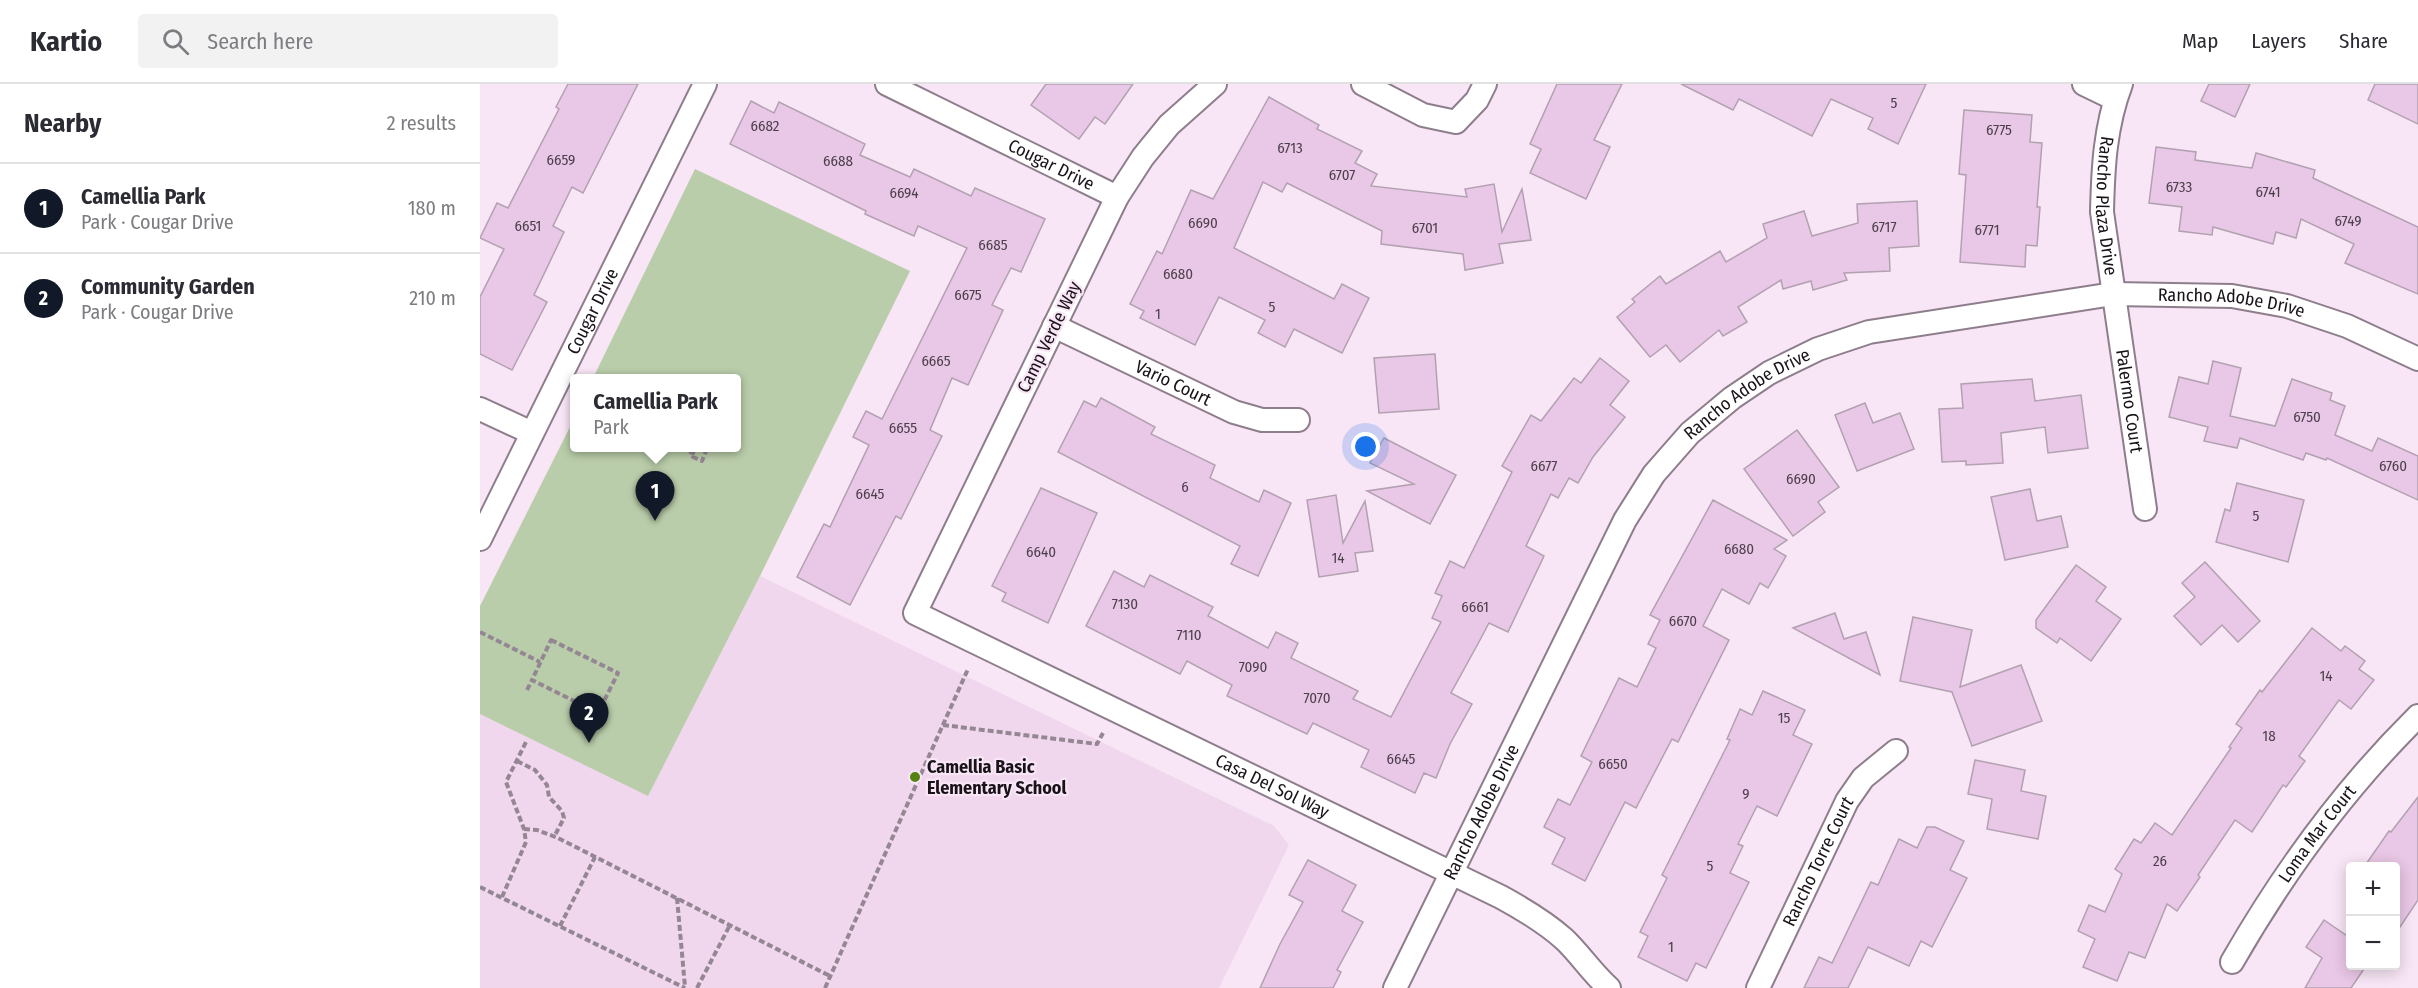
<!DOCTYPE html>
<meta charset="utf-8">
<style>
:root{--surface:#fff;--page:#f2f2f3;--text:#2b2b33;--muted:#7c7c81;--line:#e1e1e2;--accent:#111827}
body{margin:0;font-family:"Fira Sans Condensed",sans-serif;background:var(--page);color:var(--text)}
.controls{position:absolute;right:18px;bottom:18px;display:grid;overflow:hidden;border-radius:6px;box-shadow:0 3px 15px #0003}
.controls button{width:54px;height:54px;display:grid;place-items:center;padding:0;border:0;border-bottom:2px solid var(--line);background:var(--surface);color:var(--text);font:30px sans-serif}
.you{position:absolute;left:886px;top:363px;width:21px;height:21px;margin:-15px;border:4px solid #fff;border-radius:50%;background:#1a73e8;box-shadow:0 0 0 9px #1a73e833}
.badge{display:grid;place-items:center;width:39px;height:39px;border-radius:50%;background:var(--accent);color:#fff;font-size:20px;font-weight:700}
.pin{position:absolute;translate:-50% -50px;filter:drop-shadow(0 2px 3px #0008)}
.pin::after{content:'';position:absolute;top:32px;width:21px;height:18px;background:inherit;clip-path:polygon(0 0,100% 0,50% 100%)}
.popup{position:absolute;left:90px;top:290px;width:171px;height:78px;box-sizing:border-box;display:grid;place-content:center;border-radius:6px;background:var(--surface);filter:drop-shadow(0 2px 4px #0005);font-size:20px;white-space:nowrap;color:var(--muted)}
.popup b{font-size:22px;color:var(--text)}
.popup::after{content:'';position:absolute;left:50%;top:100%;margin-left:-12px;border:12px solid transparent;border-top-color:var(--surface)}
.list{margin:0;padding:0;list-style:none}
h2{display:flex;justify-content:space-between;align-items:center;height:78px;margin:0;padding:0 24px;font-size:26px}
h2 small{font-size:20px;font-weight:400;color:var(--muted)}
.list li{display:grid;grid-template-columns:39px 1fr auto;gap:18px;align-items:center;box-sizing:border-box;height:90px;padding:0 24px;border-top:2px solid var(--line)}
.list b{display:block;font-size:22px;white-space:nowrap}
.list p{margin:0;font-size:20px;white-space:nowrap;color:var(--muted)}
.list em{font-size:20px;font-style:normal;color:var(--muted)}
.icon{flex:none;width:33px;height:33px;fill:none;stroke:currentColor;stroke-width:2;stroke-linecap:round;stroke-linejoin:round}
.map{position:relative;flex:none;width:1938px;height:904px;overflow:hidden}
header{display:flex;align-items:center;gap:36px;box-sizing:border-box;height:84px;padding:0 30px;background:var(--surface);border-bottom:2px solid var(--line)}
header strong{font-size:28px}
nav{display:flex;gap:33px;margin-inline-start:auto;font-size:21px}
.search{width:420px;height:54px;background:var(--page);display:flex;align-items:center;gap:15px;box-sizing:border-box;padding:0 21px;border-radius:6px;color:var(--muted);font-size:22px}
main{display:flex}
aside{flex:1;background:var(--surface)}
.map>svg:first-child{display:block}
.built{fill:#f0d7ed}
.green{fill:#bacdaa}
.building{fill:#e9c7e6;stroke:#b2a1b1;stroke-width:1.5}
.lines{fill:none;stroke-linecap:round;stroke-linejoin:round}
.street-casing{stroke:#8e7e8c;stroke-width:26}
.path{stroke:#948793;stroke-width:4;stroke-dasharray:6 3;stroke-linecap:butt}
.street{stroke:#fff;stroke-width:22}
.poi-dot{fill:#558312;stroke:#f8e5f5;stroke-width:2}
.labels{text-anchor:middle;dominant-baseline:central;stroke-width:4.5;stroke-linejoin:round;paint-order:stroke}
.number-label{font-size:15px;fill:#4d404c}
.street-label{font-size:18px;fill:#191319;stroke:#f8e5f5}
.poi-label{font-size:18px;font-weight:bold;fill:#191319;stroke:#f8e5f5;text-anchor:start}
</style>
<header>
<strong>Kartio</strong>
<div class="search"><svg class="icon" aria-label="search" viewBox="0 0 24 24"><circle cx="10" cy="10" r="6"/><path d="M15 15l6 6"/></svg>Search here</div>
<nav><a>Map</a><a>Layers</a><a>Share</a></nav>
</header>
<main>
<aside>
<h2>Nearby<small>2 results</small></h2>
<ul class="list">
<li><span class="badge">1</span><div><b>Camellia Park</b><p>Park · Cougar Drive</p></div><em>180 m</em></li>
<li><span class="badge">2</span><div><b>Community Garden</b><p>Park · Cougar Drive</p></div><em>210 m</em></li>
</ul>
</aside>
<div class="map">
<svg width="1938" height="904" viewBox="0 0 1938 904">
<rect width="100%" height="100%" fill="#f8e5f5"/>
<polygon class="built" points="280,492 794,742 809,761 739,904 0,904 0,630 168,711"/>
<polygon class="green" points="215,85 430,187 280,492 168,712 0,630 0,522 94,335 94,364 256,364 256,294 113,294"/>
<g class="building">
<polygon points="88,0 158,0 103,109 92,103 73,142 84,148 54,211 67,218 32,286 0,270 0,213 24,165 0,154 17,119 28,124 79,25 76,23"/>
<polygon points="566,0 653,0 625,40 615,33 599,55 551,21"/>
<polygon points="1077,0 1142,0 1114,56 1130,63 1106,115 1050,89 1061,65 1050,60"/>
<polygon points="1201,0 1446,0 1418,60 1388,45 1393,34 1351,15 1332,52 1259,15 1253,26"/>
<polygon points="1729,0 1770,0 1755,33 1721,17"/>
<polygon points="1895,0 1938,0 1938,40 1888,16"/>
<polygon points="789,13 839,41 837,45 882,67 875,79 897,90 891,102 987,113 985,105 1014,100 1022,148 1042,105 1051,156 1019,160 1023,179 985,186 983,170 901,160 902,147 807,99 802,108 783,98 754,164 854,215 862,200 889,214 862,269 814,245 805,263 778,249 785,236 739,213 715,261 660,234 664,227 650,220 677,167 682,170 711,106 733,115"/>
<polygon points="271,17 294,29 299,18 385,60 380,71 430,93 434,85 491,112 495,104 565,135 541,188 531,184 512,221 523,226 488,301 472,294 450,346 462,352 421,435 416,432 370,521 317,493 344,440 350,443 389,361 373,353 386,327 402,335 487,164 438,142 434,152 385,130 386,127 250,60"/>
<polygon points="1484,26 1552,31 1550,58 1562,59 1557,123 1560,123 1557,162 1546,161 1545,183 1480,178 1486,91 1479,90"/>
<polygon points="1676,63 1716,68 1715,76 1772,84 1776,69 1835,86 1833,94 1938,143 1938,210 1865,179 1874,160 1821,135 1816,154 1796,148 1793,160 1733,143 1732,151 1699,147 1702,123 1669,119"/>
<polygon points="1437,117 1439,162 1409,164 1410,187 1364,189 1367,196 1333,206 1331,197 1303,205 1301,196 1258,223 1267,238 1243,252 1239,246 1200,278 1186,261 1170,273 1137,233 1155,218 1152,215 1180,192 1186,200 1240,167 1246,178 1287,154 1283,140 1324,127 1332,152 1378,139 1377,120"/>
<polygon points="955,270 959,325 899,329 894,274"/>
<polygon points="1120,274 1149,297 1130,321 1145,333 1113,373 1098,399 1089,394 1078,414 1071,410 1046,462 1064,472 1028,548 1009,539 1000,556 971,609 992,620 970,660 956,694 944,689 935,709 881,683 889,666 833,639 827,650 747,612 752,601 707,577 700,590 606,542 634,487 664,503 670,491 733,523 728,532 788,564 796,548 818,559 811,574 878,607 873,615 911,633 961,538 952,534 962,512 955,509 970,477 984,484 1032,388 1022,382 1051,331 1061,337 1094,294 1101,299"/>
<polygon points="1733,277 1761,284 1750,332 1795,342 1812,295 1852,309 1850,316 1865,322 1855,351 1892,367 1898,354 1938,372 1938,416 1847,374 1846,376 1826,369 1823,376 1760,354 1757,364 1724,357 1728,343 1689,333 1699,293 1728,300"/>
<polygon points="1552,295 1555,317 1601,311 1608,364 1568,369 1565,343 1521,349 1523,379 1486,381 1486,377 1462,378 1459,325 1483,324 1481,300"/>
<polygon points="621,314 675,343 671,350 735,381 730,394 779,418 784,406 811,419 778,492 751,480 760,462 578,368 604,317 616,323"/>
<polygon points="1385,319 1393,339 1420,329 1434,365 1377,387 1355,331"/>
<polygon points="1317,346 1359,403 1338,418 1345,428 1313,452 1264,385"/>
<polygon points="904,354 976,391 950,440 887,407 934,400 890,379"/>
<polygon points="1757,399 1824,416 1808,478 1736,458 1745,425 1750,427"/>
<polygon points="561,404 617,429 568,539 522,517 526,509 512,502"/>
<polygon points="1550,405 1557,437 1581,432 1588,463 1525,476 1511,413"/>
<polygon points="856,411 863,459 885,417 893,467 875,469 878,487 839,493 827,416"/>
<polygon points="1233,416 1307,456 1294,465 1306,472 1288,504 1280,499 1269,520 1242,505 1223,542 1249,556 1198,658 1192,655 1156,724 1145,718 1105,797 1072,780 1085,754 1064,743 1078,715 1090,721 1112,678 1101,672 1139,594 1157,603 1176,564 1168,560 1180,536 1170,531"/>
<polygon points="1725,478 1780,537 1758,558 1742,541 1721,561 1694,532 1715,513 1702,499"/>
<polygon points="1596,481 1626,503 1616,517 1641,535 1611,577 1580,554 1577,559 1556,544 1556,536"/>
<polygon points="1355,529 1364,555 1386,548 1400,591 1313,544"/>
<polygon points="1433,533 1492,546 1480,603 1541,581 1562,637 1492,662 1472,608 1420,597"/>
<polygon points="1832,544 1861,567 1865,562 1885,577 1879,585 1894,596 1871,625 1859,616 1819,672 1825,677 1806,703 1803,701 1772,748 1755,736 1718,791 1720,793 1697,827 1687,820 1665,874 1649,868 1637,897 1603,883 1615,855 1598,847 1609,821 1625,828 1642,790 1635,785 1654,755 1661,759 1675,739 1692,751 1751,664 1749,663 1762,644 1756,640 1780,606 1782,608"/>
<polygon points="1283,607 1325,626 1313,651 1332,660 1297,732 1277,722 1258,760 1263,762 1250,789 1269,798 1226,884 1216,879 1207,897 1158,873 1168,852 1160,848 1187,794 1182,791 1250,656 1247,655 1260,625 1272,631"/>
<polygon points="1495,676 1545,686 1541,707 1566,712 1558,755 1507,745 1512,715 1488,710"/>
<polygon points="1938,713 1938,816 1916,849 1916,783 1884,783 1909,747 1911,748"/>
<polygon points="1447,743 1455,743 1484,757 1470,786 1487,794 1452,863 1441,857 1429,882 1388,863 1368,904 1324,904 1339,873 1352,879 1391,798 1398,801 1419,755 1437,764"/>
<polygon points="828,776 876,801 862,827 883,838 857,886 861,888 853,904 780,904 800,860 823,818 809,811"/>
<polygon points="1844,836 1870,854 1870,882 1886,882 1871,904 1825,904 1842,874 1826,863"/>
</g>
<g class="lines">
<defs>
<g id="street">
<path id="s1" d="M 407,0 L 637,113"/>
<path id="s2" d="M 735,0 L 689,41 L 663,73 L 637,113 L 435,529 L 1021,813 C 1043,825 1065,838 1084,855 C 1100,870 1112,889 1129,904"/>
<polyline points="883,0 943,31 976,38 997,16 1005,0"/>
<polyline points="1604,0 1635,15"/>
<path id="s3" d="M 1641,0 C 1625,42 1623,84 1622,128 L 1665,425"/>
<path id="s4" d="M 574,242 L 754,328 L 782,336 L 818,336"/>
<polyline points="0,325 52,349"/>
<path id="s5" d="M 0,455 L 225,0"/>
<path id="s6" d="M 1752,878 C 1803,789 1865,704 1938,632"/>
<path id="s7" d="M 915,904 L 1145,436 L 1174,390 L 1210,349 L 1252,314 L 1289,289 L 1338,265 L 1389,248 L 1633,210 L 1752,212 L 1807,222 L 1867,242 L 1938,275"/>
<path id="s8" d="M 1278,904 L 1367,717 L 1383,694 L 1416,667"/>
</g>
</defs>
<use href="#street" class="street-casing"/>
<g class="path">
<polyline points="201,364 215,370 213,373 222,377 226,367"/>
<polyline points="0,548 60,578"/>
<polygon points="71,556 138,589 118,629 52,596"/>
<polyline points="47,606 52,596"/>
<polyline points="463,641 617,660 623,649"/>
<polyline points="37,677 55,686 67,701 69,713 82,727 84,734 74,753"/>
<polyline points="44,745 57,746 78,754 350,892"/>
<polyline points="0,803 205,904"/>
<polyline points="22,813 46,758 44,745 26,698 46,658"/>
<polyline points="197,814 205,903"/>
<polyline points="80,842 115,773"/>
<polyline points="217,904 250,841"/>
<polyline points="345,904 488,585"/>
</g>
<use href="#street" class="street"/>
</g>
<circle class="poi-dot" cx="435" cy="693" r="6"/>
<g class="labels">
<g class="number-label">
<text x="1414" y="19">5</text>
<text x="285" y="42">6682</text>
<text x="1519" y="46">6775</text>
<text x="810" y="64">6713</text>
<text x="81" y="76">6659</text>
<text x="358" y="77">6688</text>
<text x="862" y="91">6707</text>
<text x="1699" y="103">6733</text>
<text x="1788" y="108">6741</text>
<text x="424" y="109">6694</text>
<text x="1868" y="137">6749</text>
<text x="723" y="139">6690</text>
<text x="48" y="142">6651</text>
<text x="1404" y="143">6717</text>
<text x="945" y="144">6701</text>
<text x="1507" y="146">6771</text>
<text x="513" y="161">6685</text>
<text x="698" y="190">6680</text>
<text x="488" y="211">6675</text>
<text x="792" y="223">5</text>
<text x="678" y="230">1</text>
<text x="456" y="277">6665</text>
<text x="1827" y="333">6750</text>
<text x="423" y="344">6655</text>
<text x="1064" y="382">6677</text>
<text x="1913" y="382">6760</text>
<text x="1321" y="395">6690</text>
<text x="705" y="403">6</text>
<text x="390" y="410">6645</text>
<text x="1776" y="432">5</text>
<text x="1259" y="465">6680</text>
<text x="561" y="468">6640</text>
<text x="858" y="474">14</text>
<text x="645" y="520">7130</text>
<text x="995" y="523">6661</text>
<text x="1203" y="537">6670</text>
<text x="709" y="551">7110</text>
<text x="773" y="583">7090</text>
<text x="1846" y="592">14</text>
<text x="837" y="614">7070</text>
<text x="1304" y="634">15</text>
<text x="1789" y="652">18</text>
<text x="921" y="675">6645</text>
<text x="1133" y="680">6650</text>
<text x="1266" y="710">9</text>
<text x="1680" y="777">26</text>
<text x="1230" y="782">5</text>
<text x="1191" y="863">1</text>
</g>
<g class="street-label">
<text stroke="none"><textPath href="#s1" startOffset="183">Cougar Drive</textPath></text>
<text stroke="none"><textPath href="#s3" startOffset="124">Rancho Plaza Drive</textPath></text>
<text stroke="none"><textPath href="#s7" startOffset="1204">Rancho Adobe Drive</textPath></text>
<text stroke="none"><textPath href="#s5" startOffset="254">Cougar Drive</textPath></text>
<text transform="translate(569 253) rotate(-64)">Camp Verde Way</text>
<text stroke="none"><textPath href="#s4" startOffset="132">Vario Court</textPath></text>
<text stroke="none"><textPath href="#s7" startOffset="700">Rancho Adobe Drive</textPath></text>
<text stroke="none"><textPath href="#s3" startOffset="321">Palermo Court</textPath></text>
<text stroke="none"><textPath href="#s2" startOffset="1010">Casa Del Sol Way</textPath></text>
<text stroke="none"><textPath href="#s7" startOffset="196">Rancho Adobe Drive</textPath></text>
<text stroke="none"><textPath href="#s6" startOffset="154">Loma Mar Court</textPath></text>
<text stroke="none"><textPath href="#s8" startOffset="140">Rancho Torre Court</textPath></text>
</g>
<g class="poi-label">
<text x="447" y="683">Camellia Basic<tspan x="447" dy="21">Elementary School</tspan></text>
</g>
</g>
</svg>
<div class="controls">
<button>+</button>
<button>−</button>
</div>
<div class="you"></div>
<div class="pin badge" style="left:175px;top:437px">1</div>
<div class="popup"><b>Camellia Park</b>Park</div>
<div class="pin badge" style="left:109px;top:659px">2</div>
</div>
</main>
